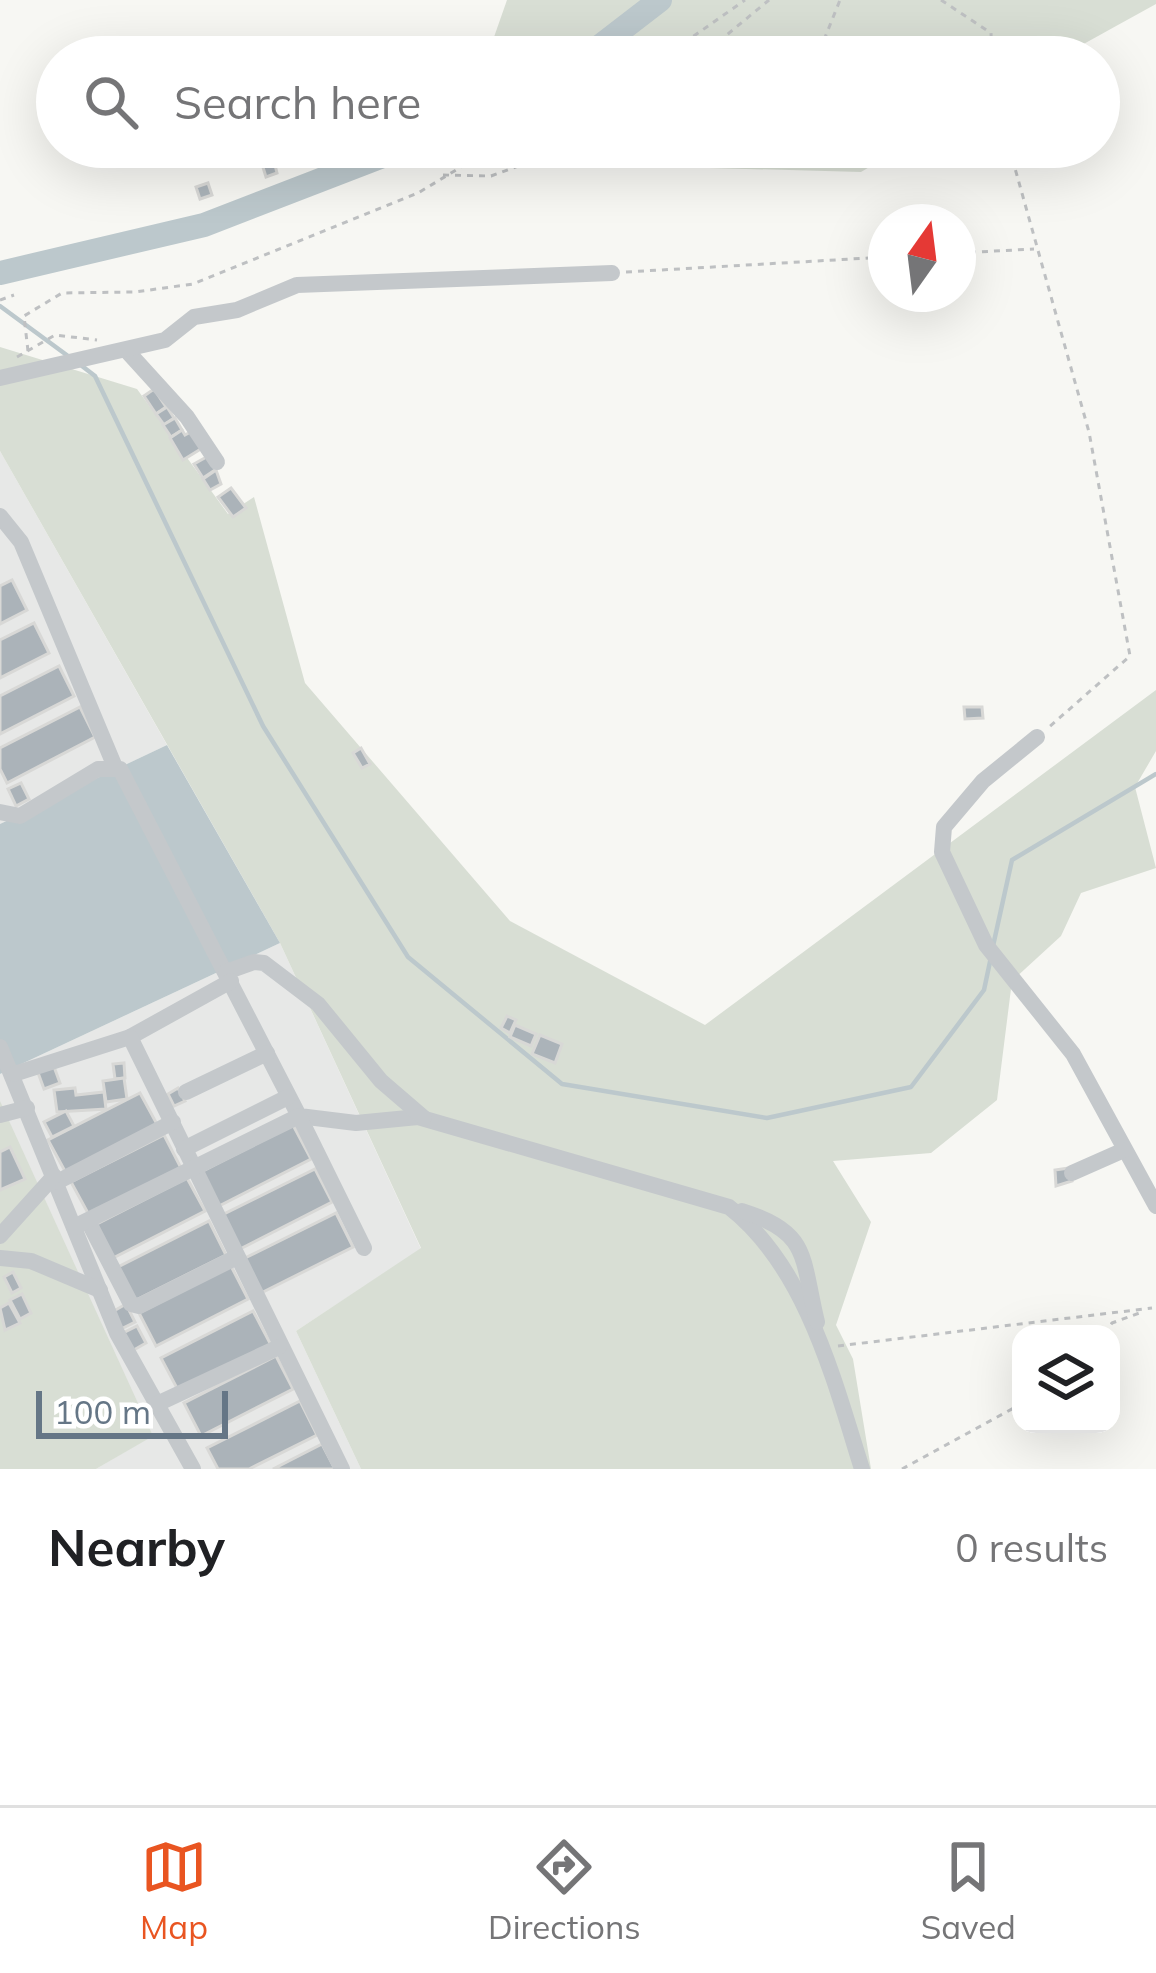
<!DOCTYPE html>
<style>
:root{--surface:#fff;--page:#f6f6f6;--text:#202124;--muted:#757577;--line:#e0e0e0;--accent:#e95521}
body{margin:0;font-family:Mulish,sans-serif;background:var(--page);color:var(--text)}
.controls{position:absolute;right:36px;bottom:36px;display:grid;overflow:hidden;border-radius:24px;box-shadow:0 12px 48px #0002}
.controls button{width:108px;height:108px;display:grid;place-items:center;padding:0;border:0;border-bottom:3px solid var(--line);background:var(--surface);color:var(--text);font:60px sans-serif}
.compass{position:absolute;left:868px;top:204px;width:108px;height:108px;border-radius:50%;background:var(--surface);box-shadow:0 12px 48px #0002;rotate:14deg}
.scale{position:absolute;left:36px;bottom:30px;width:192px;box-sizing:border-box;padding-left:12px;border:6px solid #657686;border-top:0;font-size:33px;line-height:42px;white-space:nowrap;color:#657686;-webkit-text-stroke:9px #fff;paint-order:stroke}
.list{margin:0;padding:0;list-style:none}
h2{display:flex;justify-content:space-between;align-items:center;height:156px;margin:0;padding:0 48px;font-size:51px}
h2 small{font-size:39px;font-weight:400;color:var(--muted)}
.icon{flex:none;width:66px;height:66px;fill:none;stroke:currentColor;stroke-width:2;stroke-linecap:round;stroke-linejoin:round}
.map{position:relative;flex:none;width:1156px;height:1469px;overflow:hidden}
.search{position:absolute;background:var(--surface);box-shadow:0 12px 48px #0002;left:36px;right:36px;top:36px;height:132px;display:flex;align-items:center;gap:30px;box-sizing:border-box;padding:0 42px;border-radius:66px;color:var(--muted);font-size:45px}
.sheet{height:336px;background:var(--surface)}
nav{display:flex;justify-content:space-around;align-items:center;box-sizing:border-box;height:168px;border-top:3px solid var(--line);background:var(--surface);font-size:33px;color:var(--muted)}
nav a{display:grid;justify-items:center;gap:6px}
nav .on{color:var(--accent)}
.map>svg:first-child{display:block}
.built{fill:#e7e8e7}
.green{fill:#d8ded4}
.water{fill:#bcc8cc}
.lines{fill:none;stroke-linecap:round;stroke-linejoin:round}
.stream{stroke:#bcc8cc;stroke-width:4.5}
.river{stroke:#bcc8cc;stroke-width:24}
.building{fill:#abb3b9;stroke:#d8d8d6;stroke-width:3}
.path{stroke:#bec0c2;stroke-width:3;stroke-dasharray:6 6;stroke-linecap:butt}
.minor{stroke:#c4c8cb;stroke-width:16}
</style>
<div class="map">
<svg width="1156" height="1469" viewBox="0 0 1156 1469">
<rect width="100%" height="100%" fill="#f7f7f3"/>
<g class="built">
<polygon points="0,451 167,745 0,824"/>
<polygon points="280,943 421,1249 296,1331 361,1469 96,1469 153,1435 0,1230 0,1074"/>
</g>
<g class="green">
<polygon points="507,0 1156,0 1156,4 1060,57 487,57"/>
<polygon points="455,147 903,147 861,172 450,161"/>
<polygon points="0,347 137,389 228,514 254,497 305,683 510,921 705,1025 1156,690 1156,751 1135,787 1156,868 1081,893 1061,936 1012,981 997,1100 931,1153 833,1161 871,1222 836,1325 853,1359 871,1469 361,1469 296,1331 421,1248 280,943 0,451"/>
<polygon points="0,1101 153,1436 96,1469 0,1469"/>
</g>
<polygon class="water" points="167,745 280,943 0,1074 0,824"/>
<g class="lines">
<g class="stream">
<polyline points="0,306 68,356"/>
<polyline points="82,366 95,376 263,726 408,957 562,1084 767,1118 911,1087 984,990 991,957"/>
<polyline points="993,946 1012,860 1156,774"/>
</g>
<g class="river">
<polyline points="586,57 660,0"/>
<polyline points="0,273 204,225 406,147"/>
</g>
</g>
<g class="building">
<polygon points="274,161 277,173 266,177 262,164"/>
<polygon points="208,183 212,195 200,199 196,187"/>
<polygon points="154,389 166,407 156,414 144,396"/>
<polygon points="167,407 174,418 164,425 156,414"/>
<polygon points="175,418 182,430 171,437 163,425"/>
<polygon points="182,430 185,435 194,430 204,447 183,460 170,438"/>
<polygon points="210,455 218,468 203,478 194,464"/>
<polygon points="216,470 221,484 210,490 203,479"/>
<polygon points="231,488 246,508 233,517 218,497"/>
<polygon points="12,580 27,610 0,624 0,586"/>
<polygon points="34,623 49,653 0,678 0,640"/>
<polygon points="59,666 74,696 0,734 0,696"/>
<polygon points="80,707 95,737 7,783 0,769 0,748"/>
<polygon points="964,707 982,707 983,718 965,719"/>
<polygon points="361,748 370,764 362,768 353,753"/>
<polygon points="21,783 29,799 16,806 8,789"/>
<polygon points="507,1016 516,1020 510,1033 501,1028"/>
<polygon points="515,1025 536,1034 531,1046 510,1037"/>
<polygon points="540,1035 562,1044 555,1063 532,1054"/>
<polygon points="124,1063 125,1078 115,1079 113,1064"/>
<polygon points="53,1064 60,1083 44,1089 37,1070"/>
<polygon points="124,1078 127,1099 106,1102 103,1081"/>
<polygon points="75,1088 76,1095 104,1092 106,1109 57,1112 54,1090"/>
<polygon points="178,1088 185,1101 174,1106 168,1094"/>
<polygon points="140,1093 158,1126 66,1173 48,1140"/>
<polygon points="66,1111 74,1126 52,1137 44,1122"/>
<polygon points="293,1125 311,1159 219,1206 201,1172"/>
<polygon points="164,1135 181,1168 89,1215 71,1182"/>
<polygon points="10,1147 25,1179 0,1190 0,1152"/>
<polygon points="1069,1168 1072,1181 1056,1186 1055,1170"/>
<polygon points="315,1169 332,1202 240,1249 222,1215"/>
<polygon points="187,1178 205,1211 113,1258 95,1225"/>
<polygon points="336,1213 353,1247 261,1293 243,1259"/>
<polygon points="209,1221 226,1255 134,1301 116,1268"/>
<polygon points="231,1266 248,1299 156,1346 139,1313"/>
<polygon points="13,1272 21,1288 12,1293 4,1277"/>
<polygon points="22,1294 31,1313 20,1319 10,1300"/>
<polygon points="9,1303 20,1323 5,1330 0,1308"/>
<polygon points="126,1304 135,1322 121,1329 112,1312"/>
<polygon points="253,1311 271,1345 179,1392 161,1358"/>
<polygon points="137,1326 146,1343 132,1351 123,1333"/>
<polygon points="276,1356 293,1389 201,1436 184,1403"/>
<polygon points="300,1401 317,1435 249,1469 218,1469 207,1448"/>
<polygon points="322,1444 335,1469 273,1469"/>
</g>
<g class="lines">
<g class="path">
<polyline points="941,0 991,33 992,57"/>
<polyline points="824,40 840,0"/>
<polyline points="664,57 745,0"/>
<polyline points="700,57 769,0"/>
<polyline points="1009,147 1089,432 1130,656 1048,728"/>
<polyline points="443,175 491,176 570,147"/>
<polyline points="958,253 1034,249"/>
<polyline points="626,272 886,257"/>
<polyline points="0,300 14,295"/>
<polyline points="28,351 24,316 62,293 135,292 193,284 418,193 494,147"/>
<polyline points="17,357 55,335 97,340"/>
<polyline points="1104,1334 1112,1323 1142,1312"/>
<polyline points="838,1346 1152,1308"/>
<polyline points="902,1469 1021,1404"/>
</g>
<g class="minor">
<polyline points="127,351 187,417 217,462"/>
<polyline points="0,378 165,340 194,317 237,310 297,285 612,273"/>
<polyline points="0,516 21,542 115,767"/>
<polyline points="1037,737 983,781 944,827 942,852 986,945 1073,1054 1156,1206"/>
<path d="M 0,812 L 20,816 L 98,769 L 120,769 L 299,1116 L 356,1123 L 418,1117 L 729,1207 C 806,1267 834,1380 862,1469"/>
<polyline points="226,972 254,962 264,963 318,1004 381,1081 424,1118"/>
<polyline points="130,1037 231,981"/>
<polyline points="0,1047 117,1333 193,1469"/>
<polyline points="14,1074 130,1037 342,1469"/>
<polyline points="186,1092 267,1053"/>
<polyline points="0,1115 27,1108"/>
<polyline points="184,1149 288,1097"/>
<polyline points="1072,1173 1124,1150"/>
<polyline points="57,1182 173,1122"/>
<path d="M 742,1211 C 811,1233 801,1257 817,1322"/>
<polyline points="88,1221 131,1304 139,1306 235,1258"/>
<polyline points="74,1227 299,1116 364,1248"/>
<polyline points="0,1236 54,1176"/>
<polyline points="0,1258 31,1261 100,1290"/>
<polyline points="157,1404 279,1347"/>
</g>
</g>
</svg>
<div class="controls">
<button><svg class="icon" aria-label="layers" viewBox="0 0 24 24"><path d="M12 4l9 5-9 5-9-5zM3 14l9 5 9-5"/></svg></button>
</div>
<svg class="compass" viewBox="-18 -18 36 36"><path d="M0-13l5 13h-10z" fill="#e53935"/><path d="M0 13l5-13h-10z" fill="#757577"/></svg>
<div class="scale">100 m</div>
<div class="search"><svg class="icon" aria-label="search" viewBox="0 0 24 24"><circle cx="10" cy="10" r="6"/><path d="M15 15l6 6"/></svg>Search here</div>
</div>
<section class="sheet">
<h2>Nearby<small>0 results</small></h2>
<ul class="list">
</ul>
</section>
<nav>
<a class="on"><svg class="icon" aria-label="map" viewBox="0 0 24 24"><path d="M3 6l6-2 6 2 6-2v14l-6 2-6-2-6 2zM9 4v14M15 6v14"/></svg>Map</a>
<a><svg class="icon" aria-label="directions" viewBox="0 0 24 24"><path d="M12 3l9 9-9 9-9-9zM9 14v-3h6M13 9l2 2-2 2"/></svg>Directions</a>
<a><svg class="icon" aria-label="saved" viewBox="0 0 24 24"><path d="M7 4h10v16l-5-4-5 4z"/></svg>Saved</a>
</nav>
